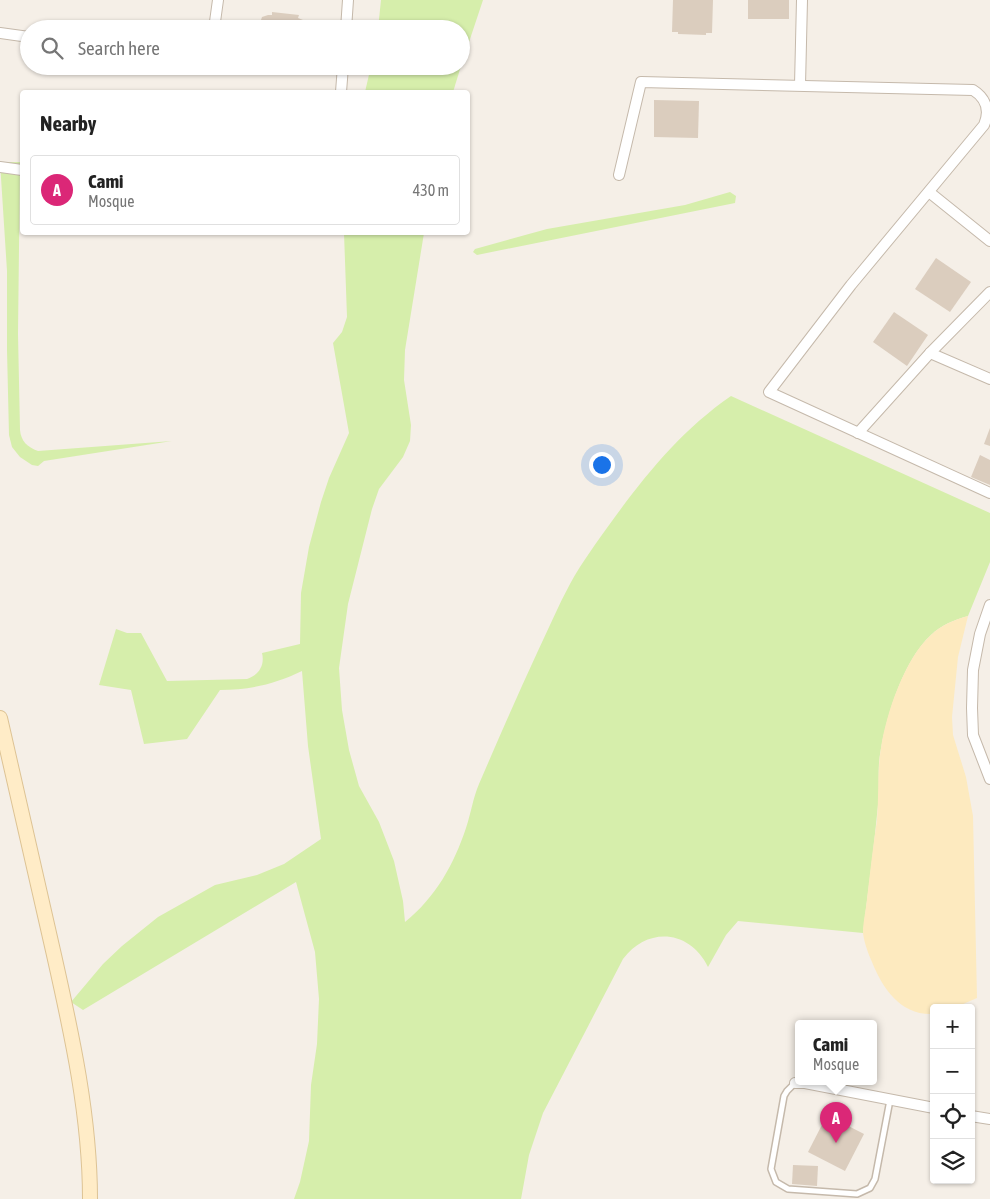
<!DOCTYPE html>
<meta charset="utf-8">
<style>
:root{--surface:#fff;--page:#f6f6f6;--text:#222;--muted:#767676;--line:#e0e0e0;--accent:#db2777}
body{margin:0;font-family:"Asap Condensed",sans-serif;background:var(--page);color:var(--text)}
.controls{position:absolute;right:15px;bottom:15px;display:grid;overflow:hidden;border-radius:5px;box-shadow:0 1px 4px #0004}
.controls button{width:45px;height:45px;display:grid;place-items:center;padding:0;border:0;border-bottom:1px solid var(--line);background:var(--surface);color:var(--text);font:25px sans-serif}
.you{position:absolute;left:601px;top:464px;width:18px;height:18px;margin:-12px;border:4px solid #fff;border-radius:50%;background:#1a73e8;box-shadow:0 0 0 8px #1a73e833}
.badge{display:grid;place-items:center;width:32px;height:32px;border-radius:50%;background:var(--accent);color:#fff;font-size:16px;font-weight:700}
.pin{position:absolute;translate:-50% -41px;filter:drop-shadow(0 1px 2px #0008)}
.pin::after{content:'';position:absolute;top:26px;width:18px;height:15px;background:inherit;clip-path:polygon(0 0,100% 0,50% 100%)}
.popup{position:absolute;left:795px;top:1020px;width:82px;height:65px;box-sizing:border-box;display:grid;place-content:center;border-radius:5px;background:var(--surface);filter:drop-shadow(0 1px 4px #0005);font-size:16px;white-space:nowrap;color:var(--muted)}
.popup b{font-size:19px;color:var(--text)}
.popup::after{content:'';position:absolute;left:50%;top:100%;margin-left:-10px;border:10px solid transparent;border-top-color:var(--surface)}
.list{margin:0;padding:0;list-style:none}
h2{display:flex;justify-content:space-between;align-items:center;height:65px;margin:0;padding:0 20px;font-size:21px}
h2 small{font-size:16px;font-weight:400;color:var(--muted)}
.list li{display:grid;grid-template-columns:32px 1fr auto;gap:15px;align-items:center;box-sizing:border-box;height:70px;margin:0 10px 10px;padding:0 10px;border:1px solid var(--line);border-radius:5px}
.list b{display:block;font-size:19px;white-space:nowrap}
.list p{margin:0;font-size:16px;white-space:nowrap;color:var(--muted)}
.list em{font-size:16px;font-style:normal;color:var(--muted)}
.icon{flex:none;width:28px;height:28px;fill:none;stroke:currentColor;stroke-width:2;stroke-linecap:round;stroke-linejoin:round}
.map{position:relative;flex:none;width:990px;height:1199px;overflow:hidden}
.search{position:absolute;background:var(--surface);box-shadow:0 1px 4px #0004;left:20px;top:20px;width:450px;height:55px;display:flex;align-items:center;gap:12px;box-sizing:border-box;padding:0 18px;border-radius:28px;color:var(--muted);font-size:19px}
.panel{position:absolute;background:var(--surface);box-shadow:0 1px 4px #0004;left:20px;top:90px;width:450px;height:145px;border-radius:5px}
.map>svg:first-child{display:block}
.green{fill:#d6eeab}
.sand{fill:#fdeabf}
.building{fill:#dbcdbe}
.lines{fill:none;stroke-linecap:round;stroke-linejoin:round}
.lane-casing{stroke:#c5b9ab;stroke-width:8}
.street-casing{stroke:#c5b9ab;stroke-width:12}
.secondary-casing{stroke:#ddc394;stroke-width:16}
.lane{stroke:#fff;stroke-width:5}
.street{stroke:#fff;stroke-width:10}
.secondary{stroke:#ffecc7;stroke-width:14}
</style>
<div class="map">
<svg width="990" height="1199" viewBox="0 0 990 1199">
<rect width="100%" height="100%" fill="#f5efe7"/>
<g class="green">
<polygon points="381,0 483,0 461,66 461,29 378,29"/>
<polygon points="371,66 461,66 453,92 365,92"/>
<path d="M 0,162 L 20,162 L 18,334 L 20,430 C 21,441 27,447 38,451 L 172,441 L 44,461 L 38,466 L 32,465 L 20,457 L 12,447 L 9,435 L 7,350 L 7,271 Z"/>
<polygon points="730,192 736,196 735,203 477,255 473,252 475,249 547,229 685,205"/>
<path d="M 344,233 L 424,233 L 405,350 L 404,380 L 411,425 L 410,441 L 403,457 L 379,489 L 372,509 L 348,604 L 339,668 L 342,710 L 349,750 L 359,786 L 379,822 L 394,861 L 403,901 L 405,922 C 436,897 454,864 466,828 C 471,813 473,798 479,784 C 498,740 517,696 537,653 C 548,630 558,606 570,584 C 582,562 597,542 612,521 C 646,474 683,429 731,396 L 990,513 L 990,562 L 968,616 C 954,620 941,625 931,635 C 902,661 883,725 879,763 C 878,777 880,791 878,805 C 874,848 868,891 863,933 L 738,921 L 726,935 L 708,967 C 690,930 648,926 623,959 L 543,1113 L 529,1155 L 521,1199 L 294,1199 L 300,1182 L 309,1141 L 311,1085 L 317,1044 L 319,999 L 315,952 L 296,882 L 83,1010 L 71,1002 L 103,964 L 122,946 L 158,917 L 215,885 L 257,875 L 284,864 L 321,839 L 308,746 L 302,671 C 275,684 250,690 220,690 L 187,739 L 144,744 L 131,690 L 99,685 L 116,629 L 127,633 L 141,633 L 167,681 L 247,679 C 259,675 265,665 262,653 L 300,644 L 301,593 L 309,547 L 321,502 L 329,478 L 349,433 L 333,343 L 342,332 L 347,317 Z"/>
</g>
<path class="sand" d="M 968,616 L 958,657 L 952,717 L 953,735 L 966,777 L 973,816 L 977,998 L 954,1008 L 934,1008 L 934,1014 C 901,1016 883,989 872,962 C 868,953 864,942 863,933 C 863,922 866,910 867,899 C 870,873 873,846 877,820 C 879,796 877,772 881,748 C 886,714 905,658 931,635 C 941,625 954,620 968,616 Z"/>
<g class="building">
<polygon points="673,0 713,0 712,33 706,33 706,35 678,34 678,32 672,32"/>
<rect x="748" y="0" width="41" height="19"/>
<polygon points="272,12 299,15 298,18 308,22 308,26 311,26 310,29 257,29 258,20 261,20 262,17 268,15 272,15"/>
<polygon points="654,100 699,101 698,138 654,137"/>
<polygon points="936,258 971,282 950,312 915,289"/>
<polygon points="894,312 928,335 907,366 873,342"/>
<polygon points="990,428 990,446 984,444"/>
<polygon points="980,455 990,460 990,485 971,477"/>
<polygon points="827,1115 864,1134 845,1171 808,1152"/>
<polygon points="793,1165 818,1166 817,1186 792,1184"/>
</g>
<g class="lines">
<defs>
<polyline id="lane" points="795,1083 787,1091 784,1096 771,1169 776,1182 788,1189 857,1194 870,1188 875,1179 890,1100"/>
<g id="street">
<polyline points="214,29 218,0"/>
<polyline points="346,29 348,0"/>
<polyline points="0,33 29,37"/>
<polyline points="800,85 802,0"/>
<polyline points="341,92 343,66"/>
<polyline points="0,167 22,170"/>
<path d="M 619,175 L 641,82 L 973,90 C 986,98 990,111 984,125 L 851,285 L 769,392 L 990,493"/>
<polyline points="929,192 990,241"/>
<polyline points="930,353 990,379"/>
<polyline points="858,433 930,353 990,292"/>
<polyline points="990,605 980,634 973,670 972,708 973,735 990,779"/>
<polyline points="795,1083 805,1083 934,1108"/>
<polyline points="971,1116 990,1119"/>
</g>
<path id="secondary" d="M 0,718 C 18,797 36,876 54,955 C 72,1035 90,1117 90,1199"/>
</defs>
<use href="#lane" class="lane-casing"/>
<use href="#street" class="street-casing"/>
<use href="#secondary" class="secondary-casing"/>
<use href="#lane" class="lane"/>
<use href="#street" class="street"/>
<use href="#secondary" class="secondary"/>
</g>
</svg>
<div class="controls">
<button>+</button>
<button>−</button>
<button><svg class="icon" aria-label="locate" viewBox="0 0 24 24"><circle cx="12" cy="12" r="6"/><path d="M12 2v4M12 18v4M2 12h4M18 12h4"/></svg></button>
<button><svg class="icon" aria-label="layers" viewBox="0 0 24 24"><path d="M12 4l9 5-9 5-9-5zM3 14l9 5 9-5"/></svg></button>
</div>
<div class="you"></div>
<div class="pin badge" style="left:836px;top:1143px">A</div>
<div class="popup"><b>Cami</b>Mosque</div>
<div class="search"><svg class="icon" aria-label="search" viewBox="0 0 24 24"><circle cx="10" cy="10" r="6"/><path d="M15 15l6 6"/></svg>Search here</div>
<section class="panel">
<h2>Nearby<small></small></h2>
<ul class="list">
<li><span class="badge">A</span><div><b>Cami</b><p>Mosque</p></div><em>430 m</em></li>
</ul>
</section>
</div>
